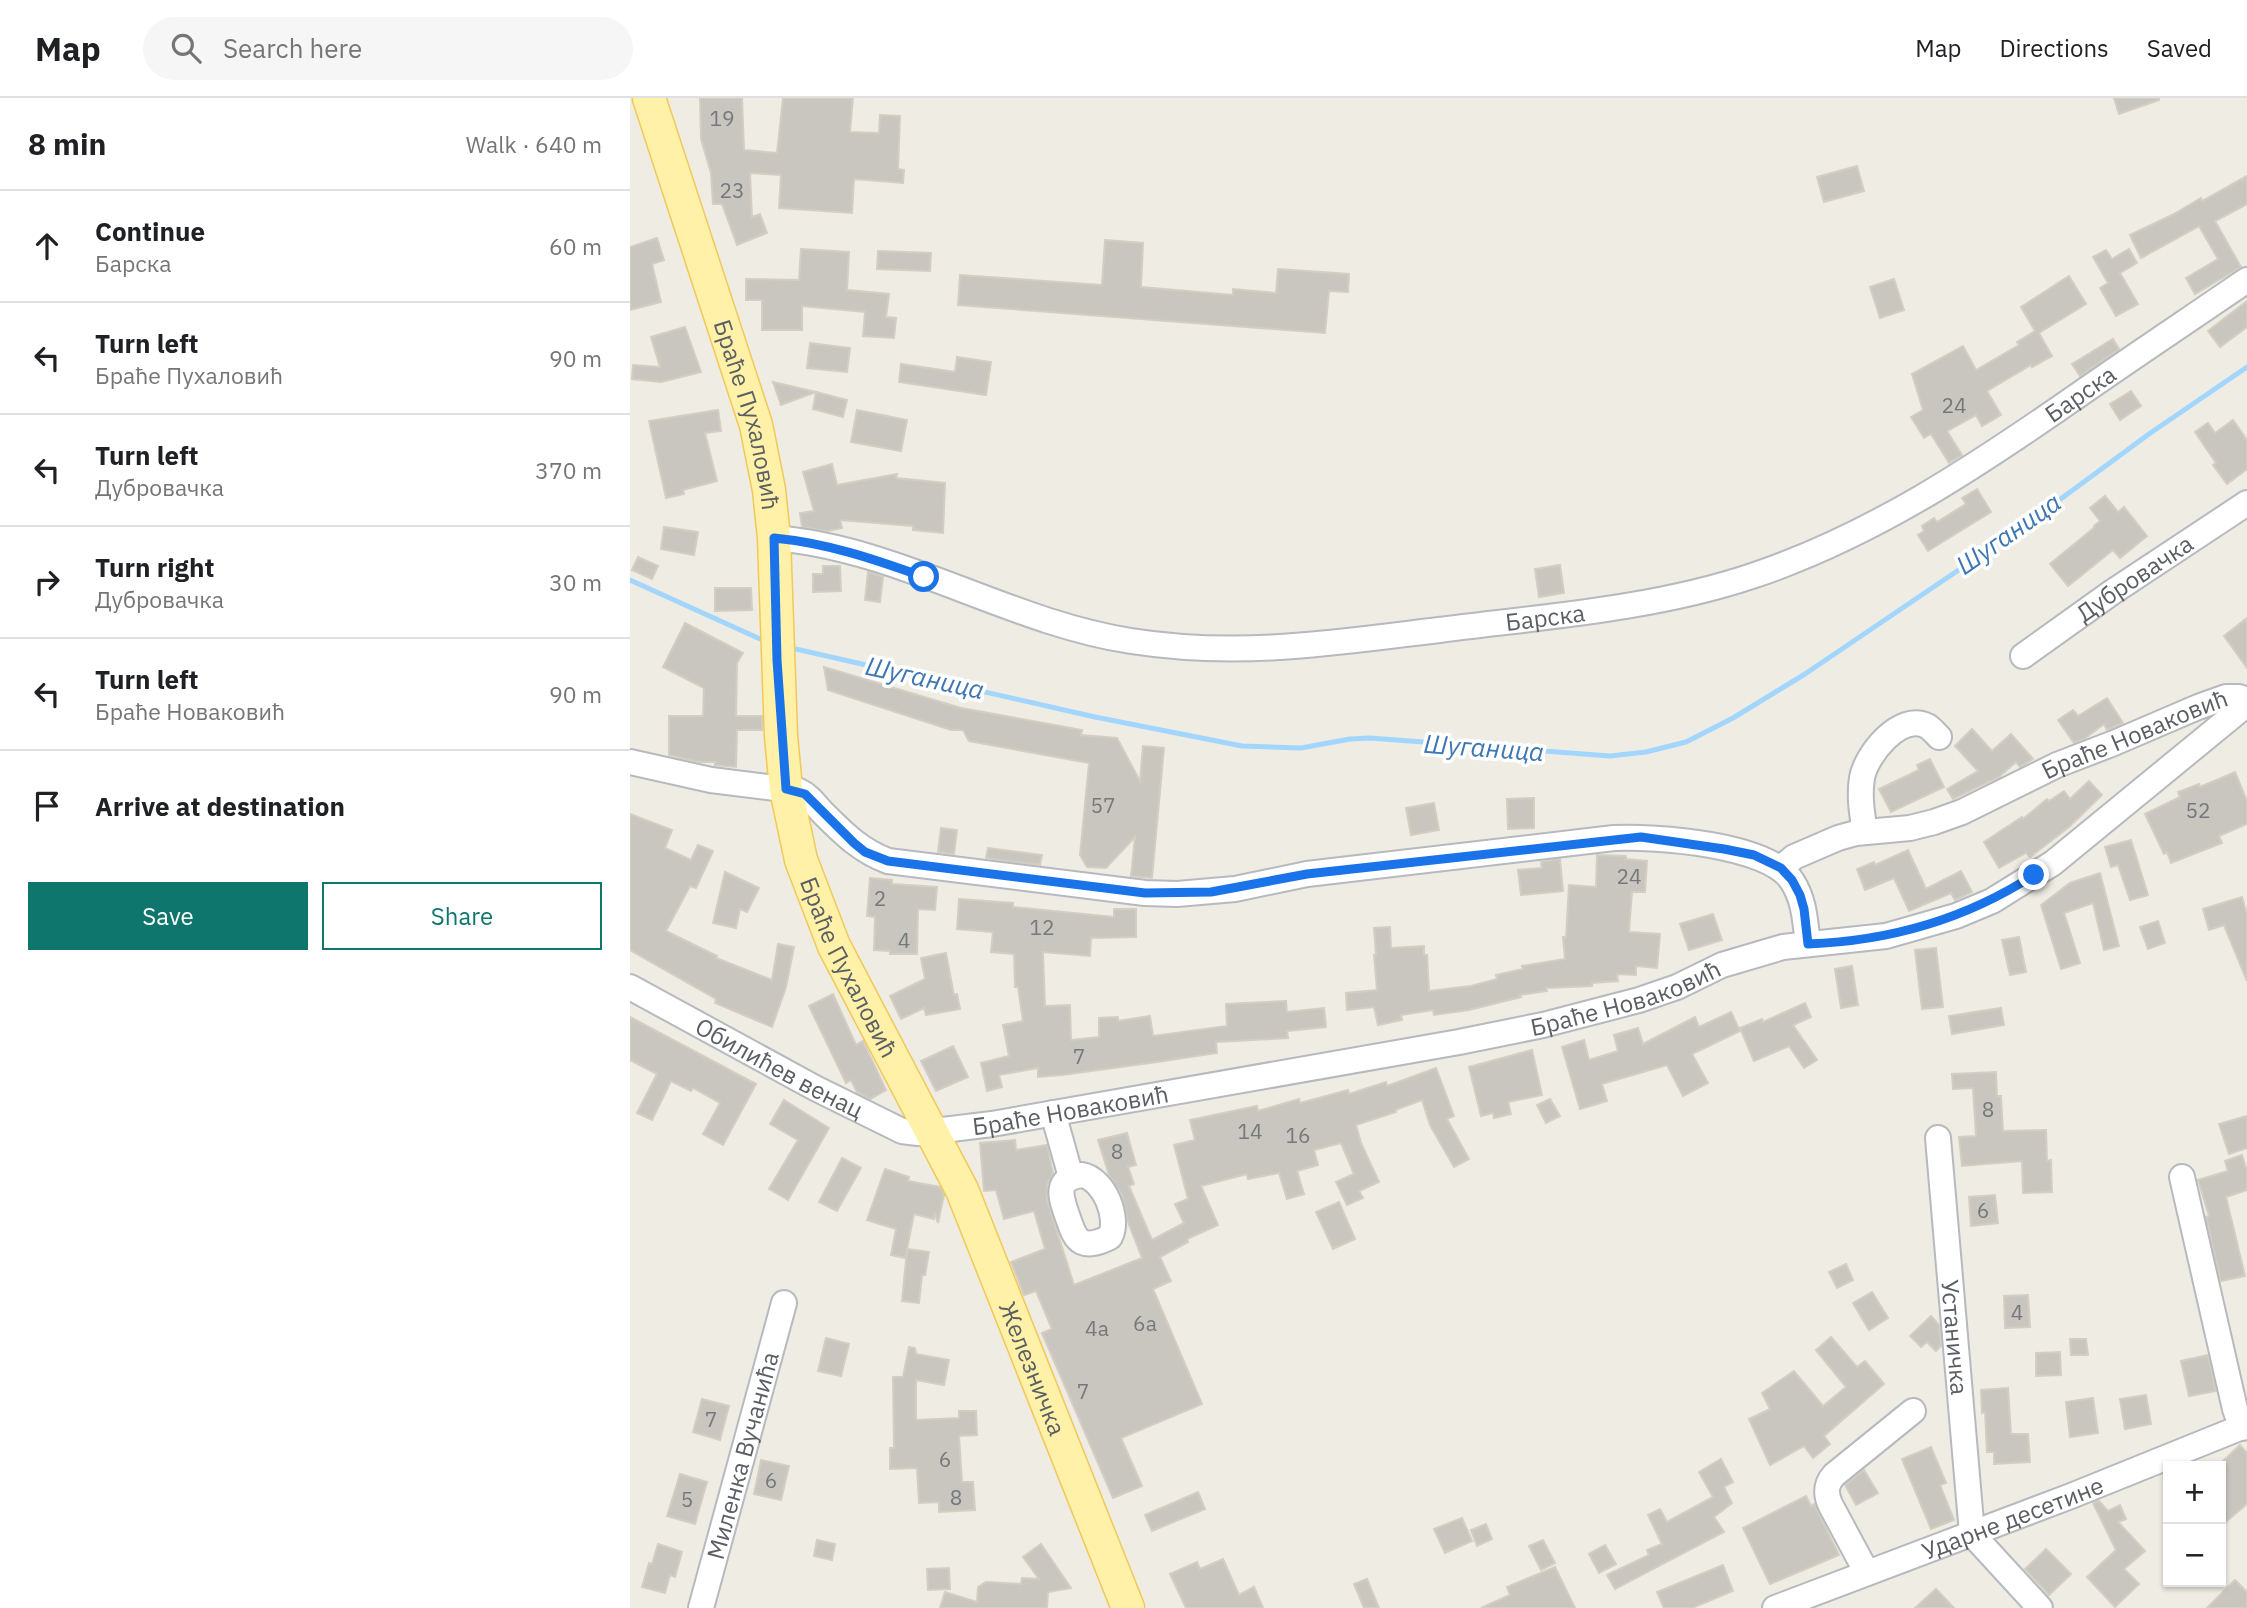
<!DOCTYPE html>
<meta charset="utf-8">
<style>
:root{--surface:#fff;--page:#f6f6f6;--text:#202124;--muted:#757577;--line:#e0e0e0;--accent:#0f766e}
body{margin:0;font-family:"IBM Plex Sans",sans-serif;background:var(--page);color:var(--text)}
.controls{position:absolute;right:21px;bottom:21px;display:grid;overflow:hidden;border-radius:0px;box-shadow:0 2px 5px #0004}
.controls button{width:63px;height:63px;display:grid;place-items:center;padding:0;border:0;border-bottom:2px solid var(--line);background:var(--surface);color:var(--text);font:35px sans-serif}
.stop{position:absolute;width:21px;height:21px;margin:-16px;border:5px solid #1a73e8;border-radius:50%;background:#fff}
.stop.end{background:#1a73e8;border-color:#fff;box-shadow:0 2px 7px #0008}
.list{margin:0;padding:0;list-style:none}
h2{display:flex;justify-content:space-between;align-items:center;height:91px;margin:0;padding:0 28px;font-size:30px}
h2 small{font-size:23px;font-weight:400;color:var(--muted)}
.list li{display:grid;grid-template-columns:46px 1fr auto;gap:21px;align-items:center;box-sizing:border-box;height:112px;padding:0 28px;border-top:2px solid var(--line)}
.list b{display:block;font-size:26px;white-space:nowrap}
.list p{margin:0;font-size:23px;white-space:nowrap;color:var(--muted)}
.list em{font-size:23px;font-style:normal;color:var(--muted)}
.actions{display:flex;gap:14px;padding:21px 28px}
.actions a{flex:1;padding:16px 0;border:2px solid var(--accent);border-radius:0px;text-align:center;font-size:24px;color:var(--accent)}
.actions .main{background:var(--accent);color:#fff}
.icon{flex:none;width:38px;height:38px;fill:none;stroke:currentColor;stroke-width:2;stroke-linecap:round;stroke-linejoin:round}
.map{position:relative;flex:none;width:1617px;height:1510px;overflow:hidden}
header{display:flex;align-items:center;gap:42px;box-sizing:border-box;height:98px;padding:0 35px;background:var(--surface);border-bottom:2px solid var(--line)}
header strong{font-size:33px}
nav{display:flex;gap:38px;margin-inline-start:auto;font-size:24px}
.search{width:490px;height:63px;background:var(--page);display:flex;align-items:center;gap:18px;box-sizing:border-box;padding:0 24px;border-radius:38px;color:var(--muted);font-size:26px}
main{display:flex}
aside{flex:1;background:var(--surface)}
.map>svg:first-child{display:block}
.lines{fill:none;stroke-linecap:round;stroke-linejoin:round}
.stream{stroke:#a3d6ff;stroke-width:5}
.building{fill:#c9c6c0;stroke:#d3cec2;stroke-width:2}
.minor-casing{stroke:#b6b9be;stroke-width:28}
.major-casing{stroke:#f3c858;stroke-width:35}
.minor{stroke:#fff;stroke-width:24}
.major{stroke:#fff1a8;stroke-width:32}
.route{stroke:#1a73e8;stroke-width:9}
.labels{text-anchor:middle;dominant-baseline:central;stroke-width:7;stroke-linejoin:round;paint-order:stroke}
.number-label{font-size:21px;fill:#76797b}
.street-label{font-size:24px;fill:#5b5f64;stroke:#fff}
.water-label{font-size:26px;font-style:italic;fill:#3e77b2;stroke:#fff}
</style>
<header>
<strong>Map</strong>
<div class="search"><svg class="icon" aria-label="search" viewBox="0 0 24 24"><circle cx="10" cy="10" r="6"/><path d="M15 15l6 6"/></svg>Search here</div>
<nav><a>Map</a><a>Directions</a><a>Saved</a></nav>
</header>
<main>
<aside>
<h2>8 min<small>Walk · 640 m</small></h2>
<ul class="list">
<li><svg class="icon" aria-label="ahead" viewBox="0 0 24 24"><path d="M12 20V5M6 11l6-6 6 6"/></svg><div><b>Continue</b><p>Барска</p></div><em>60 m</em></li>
<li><svg class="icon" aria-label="left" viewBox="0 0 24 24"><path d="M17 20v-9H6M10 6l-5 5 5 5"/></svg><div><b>Turn left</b><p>Браће Пухаловић</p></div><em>90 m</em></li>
<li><svg class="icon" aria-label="left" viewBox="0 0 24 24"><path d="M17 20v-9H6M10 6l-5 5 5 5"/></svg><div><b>Turn left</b><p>Дубровачка</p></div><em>370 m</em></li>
<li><svg class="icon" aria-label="right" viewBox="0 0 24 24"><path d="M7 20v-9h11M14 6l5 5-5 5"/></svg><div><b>Turn right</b><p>Дубровачка</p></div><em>30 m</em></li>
<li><svg class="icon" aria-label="left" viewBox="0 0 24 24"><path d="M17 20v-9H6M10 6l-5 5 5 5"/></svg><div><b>Turn left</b><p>Браће Новаковић</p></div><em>90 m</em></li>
<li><svg class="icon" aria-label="arrive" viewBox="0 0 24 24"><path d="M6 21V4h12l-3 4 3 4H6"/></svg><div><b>Arrive at destination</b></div></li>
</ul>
<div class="actions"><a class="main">Save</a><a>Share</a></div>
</aside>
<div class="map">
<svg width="1617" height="1510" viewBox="0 0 1617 1510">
<rect width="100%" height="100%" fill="#eeece3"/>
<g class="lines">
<g class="stream">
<polyline points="0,482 137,544"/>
<polyline points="157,549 465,619 612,648 671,650 720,641 740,640 980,658 1016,654 1056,644 1103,620 1175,576 1398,425 1519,336 1617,269"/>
</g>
</g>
<g class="building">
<polygon points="70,0 112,0 114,52 147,55 153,0 223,0 220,34 249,35 250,17 270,18 268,71 274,72 273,85 224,81 222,115 149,110 151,77 120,75 122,119 130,116 137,135 107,147 92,106 83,106 81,75 71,41"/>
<polygon points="1484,0 1529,0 1529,2 1489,16"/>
<polygon points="1227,68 1234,93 1194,104 1187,79"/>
<polygon points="1617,78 1617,106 1585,123 1611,169 1565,196 1556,180 1588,161 1569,128 1511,160 1500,137 1544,116 1571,100 1572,103"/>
<polygon points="27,140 34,162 22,166 31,204 0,212 0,149"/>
<polygon points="475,142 513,145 511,189 603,197 603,191 646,195 648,171 719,176 718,194 699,193 695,235 328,207 330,177 472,187"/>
<polygon points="171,151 219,154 217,192 259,196 256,219 266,220 264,240 233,238 235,214 172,208 172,232 132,232 132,202 116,202 116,181 169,182"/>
<polygon points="1499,151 1507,165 1490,175 1508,206 1486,218 1470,190 1478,185 1463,159 1476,152 1482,161"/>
<polygon points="248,153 301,155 300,173 247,171"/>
<polygon points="1439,178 1456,206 1409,235 1422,258 1402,269 1401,267 1357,293 1371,317 1352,328 1346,317 1317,333 1332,357 1319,365 1301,336 1294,340 1281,319 1293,312 1282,276 1333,248 1346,272 1389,247 1387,244 1405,233 1391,209"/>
<polygon points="1264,181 1274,212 1250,220 1240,189"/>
<polygon points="1617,203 1617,229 1590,249 1578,233"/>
<polygon points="55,229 71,274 31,284 2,281 3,267 30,269 21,239"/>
<polygon points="1483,241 1489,251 1450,278 1442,266"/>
<polygon points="180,245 220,250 217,274 177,270"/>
<polygon points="327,259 361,264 356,297 269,284 271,266 325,274"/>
<polygon points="143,284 186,294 151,307"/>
<polygon points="1501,293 1511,308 1490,322 1480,306"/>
<polygon points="186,294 217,302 213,319 183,311"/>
<polygon points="88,312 91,333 75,335 87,383 53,392 54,396 36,400 19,323"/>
<polygon points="227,312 277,322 271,353 221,344"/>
<polygon points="1603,322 1617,342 1617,371 1597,386 1583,367 1586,365 1565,334 1578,325 1585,335"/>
<polygon points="202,366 207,387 267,376 266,380 315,385 313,435 283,432 283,428 210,422 212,430 197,433 172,429 170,415 184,413 173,374"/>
<polygon points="1347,391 1361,414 1298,453 1288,437 1294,433 1292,428 1304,420 1307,424 1336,406 1332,400"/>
<polygon points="1475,398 1488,414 1494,409 1517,438 1490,460 1483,452 1438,488 1420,466 1465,429 1464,428 1470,423 1460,410"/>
<polygon points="34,429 68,434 64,457 31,451"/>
<polygon points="8,459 28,468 22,481 2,472"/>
<polygon points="930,467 934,495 909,499 905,471"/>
<polygon points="193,468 210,468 211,493 183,494 183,476 193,476"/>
<polygon points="238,474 253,479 250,504 235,502"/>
<polygon points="85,490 121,490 122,512 85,513"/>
<polygon points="1617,520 1617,570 1594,538"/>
<polygon points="55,525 113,555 107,565 106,618 132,618 132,632 107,632 106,669 85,667 85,664 69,664 39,657 39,618 73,618 74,590 33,569"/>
<polygon points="194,569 331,610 452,632 451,637 487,640 510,683 513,648 534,650 522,780 501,778 505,739 476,770 457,769 450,757 459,665 339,643 333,632 321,632 198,592"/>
<polygon points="1477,600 1493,625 1477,632 1474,626 1454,641 1444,645 1428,622 1443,612 1448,618"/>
<polygon points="1342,631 1362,653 1381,636 1403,661 1390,669 1386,664 1369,679 1323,701 1317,691 1348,673 1325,648"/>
<polygon points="1300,661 1314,689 1261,714 1249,691 1289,672 1287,667"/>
<polygon points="1605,674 1617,703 1617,726 1589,738 1592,745 1541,765 1537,754 1534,756 1515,716 1550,699 1548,694 1569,686 1570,689"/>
<polygon points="1459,683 1472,697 1439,729 1400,759 1396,755 1369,770 1354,744 1392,719 1393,721 1417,701 1419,703 1434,693 1440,701"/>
<polygon points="904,700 904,730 878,731 877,701"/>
<polygon points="804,705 809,732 781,737 776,710"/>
<polygon points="0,716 42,732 35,750 61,762 68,747 83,753 66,790 60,788 36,833 87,858 86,860 142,882 148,846 164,849 156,889 142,929 85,905 86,901 0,852"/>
<polygon points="311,730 327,732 324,756 308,754"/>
<polygon points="1501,742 1518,797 1500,802 1488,767 1481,769 1475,749"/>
<polygon points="358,750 412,757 410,767 356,760"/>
<polygon points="1278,752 1296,791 1331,773 1342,794 1325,802 1321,795 1279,813 1264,780 1235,792 1227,771 1244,764 1245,767"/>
<polygon points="967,757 996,758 996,761 1017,763 1015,794 1002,794 999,834 1030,836 1027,870 1006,868 1006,877 987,876 988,883 962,885 962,888 916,890 917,893 890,897 891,899 839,912 804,917 803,912 771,917 772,922 748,927 744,909 717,912 716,895 747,892 744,857 746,857 744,830 760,829 761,850 794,848 794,857 797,857 799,893 841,888 867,881 866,877 893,871 892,868 935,861 933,839 936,839 939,787 966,789"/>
<polygon points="930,761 933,793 891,797 888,772 912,770 911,764"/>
<polygon points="95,774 129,790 117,814 110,811 106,830 83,825"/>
<polygon points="1470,775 1489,848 1474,852 1463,805 1434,815 1450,865 1431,871 1411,807 1440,785"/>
<polygon points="240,780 262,782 262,786 307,789 305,812 288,811 287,856 260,856 260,853 244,852 245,819 237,818"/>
<polygon points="1612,799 1617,816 1617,883 1594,827 1579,832 1573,811"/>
<polygon points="329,801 383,805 383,809 484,819 484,811 506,811 506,839 461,840 460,858 413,854 415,908 440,907 441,942 469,939 469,920 488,919 488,923 520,918 523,938 597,928 596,906 656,903 657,914 694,910 696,929 657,933 658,940 586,944 587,955 527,964 432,977 408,979 408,970 369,977 372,989 357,993 351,965 379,958 373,927 393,923 388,889 385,889 384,856 361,854 363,834 327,831"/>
<polygon points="1083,816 1092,842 1059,852 1050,826"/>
<polygon points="1528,823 1535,845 1518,851 1510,829"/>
<polygon points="1389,839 1396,874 1380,877 1372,842"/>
<polygon points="1306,850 1313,909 1292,911 1285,852"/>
<polygon points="316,855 324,897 327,896 330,911 296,917 294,910 271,921 260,898 295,881 291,860"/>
<polygon points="1222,868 1228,907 1211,910 1205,871"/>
<polygon points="203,896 226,947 233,943 256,992 240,1001 227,994 221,982 216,985 179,908"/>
<polygon points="1175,905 1181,919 1163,927 1187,962 1174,970 1159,948 1124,963 1110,930 1132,921 1133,924"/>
<polygon points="1371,910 1374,927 1322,936 1319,918"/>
<polygon points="1101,914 1110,933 1062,956 1078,985 1053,998 1037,967 972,986 977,1003 950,1011 932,949 954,942 959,962 988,953 984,937 1008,930 1013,946 1065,919 1069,929"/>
<polygon points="0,919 126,986 93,1047 73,1036 90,1005 63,990 61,993 41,983 22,1022 7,1015 27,976 0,962"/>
<polygon points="323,948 338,979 306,993 291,963"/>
<polygon points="902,952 912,997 878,1004 881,1016 864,1020 863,1015 851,1018 839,969"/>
<polygon points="806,970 824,1018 817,1021 839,1061 824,1069 800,1027 792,1002 765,1012 766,1014 726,1027 731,1045 749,1084 729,1093 733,1100 717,1107 706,1084 724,1076 711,1045 684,1052 688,1067 667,1073 674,1096 657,1101 649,1075 618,1081 617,1076 571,1088 588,1127 557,1141 558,1144 530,1159 541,1183 523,1191 572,1306 491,1340 512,1388 483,1400 412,1235 422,1231 406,1193 394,1197 381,1164 415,1151 404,1113 374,1121 366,1092 354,1093 350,1045 385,1042 386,1052 417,1047 423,1075 417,1087 417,1102 444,1187 512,1160 498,1124 492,1097 479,1077 468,1042 497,1035 506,1067 498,1069 504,1086 499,1088 522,1142 554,1125 545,1106 558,1101 544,1047 565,1042 560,1022 627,1008 628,1013 669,1001 670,1005 718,992 719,996 756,984 757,988"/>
<polygon points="1366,974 1367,998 1371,998 1373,1033 1416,1032 1417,1063 1421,1062 1422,1094 1393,1095 1392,1063 1332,1068 1329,1039 1346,1038 1343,990 1323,991 1322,976"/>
<polygon points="920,1001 930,1018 916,1025 907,1007"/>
<polygon points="154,1002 199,1030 158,1102 139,1091 168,1042 140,1026"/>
<polygon points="1617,1018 1617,1050 1599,1056 1589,1026"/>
<polygon points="1612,1057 1617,1073 1617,1092 1596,1099 1615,1178 1591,1183 1576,1119 1579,1118 1568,1082 1598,1073 1595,1063"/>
<polygon points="212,1060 231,1070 207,1113 189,1104"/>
<polygon points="255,1071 279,1079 278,1083 310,1089 314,1097 308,1125 305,1115 304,1121 284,1116 277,1151 299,1154 295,1177 292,1177 289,1205 272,1203 277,1152 275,1160 261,1157 266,1131 237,1122"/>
<polygon points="1365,1097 1368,1125 1341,1128 1339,1099"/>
<polygon points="709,1104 725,1141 703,1151 686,1114"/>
<polygon points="1216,1166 1223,1182 1207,1190 1199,1174"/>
<polygon points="1242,1194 1258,1220 1239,1232 1223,1205"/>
<polygon points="1398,1197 1400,1229 1375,1230 1374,1198"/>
<polygon points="1301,1218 1309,1227 1311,1248 1306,1253 1297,1244 1291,1249 1280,1238"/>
<polygon points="1201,1239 1227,1269 1235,1263 1254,1286 1194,1338 1200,1346 1183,1360 1174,1348 1140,1367 1119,1321 1140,1311 1132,1295 1164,1273 1193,1308 1216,1289 1186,1252"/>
<polygon points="196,1240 219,1246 211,1278 188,1273"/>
<polygon points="1440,1241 1456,1241 1458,1257 1441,1257"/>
<polygon points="279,1249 285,1250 286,1256 319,1262 314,1287 286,1282 286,1322 329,1320 329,1313 346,1313 347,1337 329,1338 332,1384 343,1384 345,1412 309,1414 309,1404 289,1405 287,1370 260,1371 260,1350 264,1350 263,1279 273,1279"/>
<polygon points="1430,1254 1431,1277 1406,1278 1406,1255"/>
<polygon points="1578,1257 1586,1293 1559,1298 1551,1263"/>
<polygon points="1378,1290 1381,1336 1398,1336 1400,1364 1364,1366 1364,1354 1357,1354 1355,1314 1352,1315 1351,1292"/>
<polygon points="1516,1297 1521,1326 1495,1331 1490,1301"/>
<polygon points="1463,1300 1468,1335 1440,1339 1436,1304"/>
<polygon points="72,1301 99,1308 90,1342 63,1334"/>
<polygon points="1610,1347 1617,1355 1617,1406 1591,1428 1591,1365"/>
<polygon points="1301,1349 1316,1385 1310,1387 1324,1422 1301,1431 1272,1361"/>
<polygon points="1091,1361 1103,1384 1094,1389 1102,1405 1084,1419 1094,1434 985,1491 977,1477 1019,1457 1017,1452 1032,1446 1018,1417 1030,1411 1037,1424 1083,1399 1069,1374"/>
<polygon points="131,1362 159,1368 151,1402 124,1396"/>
<polygon points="1234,1372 1248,1395 1226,1407 1215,1387"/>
<polygon points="50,1376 77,1384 65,1426 37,1418"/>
<polygon points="568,1394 575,1411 522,1433 515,1417"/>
<polygon points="1176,1398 1181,1408 1184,1406 1209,1457 1140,1486 1113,1430"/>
<polygon points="1469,1403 1478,1413 1490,1407 1496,1421 1488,1424 1515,1453 1494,1471 1509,1486 1485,1509 1457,1479 1486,1452 1463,1405"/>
<polygon points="832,1420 842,1443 815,1455 804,1431"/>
<polygon points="856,1426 862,1441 847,1448 841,1432"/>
<polygon points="187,1442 205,1446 202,1462 184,1458"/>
<polygon points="913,1442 925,1465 911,1472 899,1448"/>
<polygon points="28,1446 52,1454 45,1479 40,1477 35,1495 12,1489 19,1465 22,1466"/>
<polygon points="411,1446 441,1490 418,1494 417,1510 310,1510 315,1494 347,1504 348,1489 356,1484 391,1486 392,1480 409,1481 393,1459"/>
<polygon points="975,1447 986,1466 969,1475 959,1456"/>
<polygon points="1416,1451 1441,1476 1419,1497 1395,1471"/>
<polygon points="593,1461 609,1497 624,1489 633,1510 556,1510 540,1476 567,1464 570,1471"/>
<polygon points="1093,1467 1103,1493 1062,1510 1034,1510 1027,1494"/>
<polygon points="925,1469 945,1510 851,1510 880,1497 877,1489"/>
<polygon points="319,1470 320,1491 298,1492 297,1471"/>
<polygon points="737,1481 749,1510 734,1510 724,1486"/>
<polygon points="1605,1482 1617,1494 1617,1510 1577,1510"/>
<polygon points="1306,1491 1324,1510 1285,1510"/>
</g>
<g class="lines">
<defs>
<g id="minor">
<path id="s1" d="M 144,440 C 269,450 378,524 501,543 C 609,560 703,545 809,532 C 911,519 1024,511 1122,478 C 1240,439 1345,369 1447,298 C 1503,259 1560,221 1617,182"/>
<path id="s2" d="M 1393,558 L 1481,495 L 1617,405"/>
<path d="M 0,664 L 81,682 L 169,693 C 180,698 186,708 194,716 C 214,736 231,753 258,763 L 515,795 L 547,796 L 605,791 L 677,776 L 984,740 C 1025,738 1139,746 1162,783 C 1175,803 1175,824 1178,846"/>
<path d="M 1235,734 C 1232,716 1229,698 1232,680 C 1236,657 1270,614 1297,628 C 1301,630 1305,635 1309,639"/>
<path id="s3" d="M 1151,770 L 1164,759 L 1208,740 L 1226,735 L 1280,730 L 1304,724 L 1332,714 L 1427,667 L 1484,645 L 1568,609 L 1596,599 L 1609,599 L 1617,602"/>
<path id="s4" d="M 0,889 L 185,990 L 272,1033 L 288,1035 L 362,1026 L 829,944 L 913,927 L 1009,902 L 1047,889 L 1092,867 L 1153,849 L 1256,838 L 1326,818 L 1362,803 L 1423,765 L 1617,606"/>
<polyline points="423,1015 441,1079"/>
<path id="s5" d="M 1308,1040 L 1342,1436 L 1410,1510"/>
<path d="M 452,1077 C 474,1081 490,1120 480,1139 C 472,1143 461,1148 452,1144 C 444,1140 441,1128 438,1120 C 431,1100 423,1081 452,1077 Z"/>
<polyline points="1552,1079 1605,1311 1612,1330"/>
<path d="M 1237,1475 L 1200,1406 C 1195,1394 1196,1386 1204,1377 L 1283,1313"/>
<path id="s6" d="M 71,1510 L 154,1205"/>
<path id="s7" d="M 1145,1510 L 1441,1398 L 1617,1327"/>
</g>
<g id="major">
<path id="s8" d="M 19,0 L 126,327 L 139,392 L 144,440 L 151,638 L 156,691 L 171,762 L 204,848 L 332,1092 L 498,1510"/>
</g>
</defs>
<use href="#minor" class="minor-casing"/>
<use href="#major" class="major-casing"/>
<use href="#minor" class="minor"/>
<use href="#major" class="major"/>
</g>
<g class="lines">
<path class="route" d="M 294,479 C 244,461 197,445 144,440 L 147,562 L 156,691 L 175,696 L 224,745 L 235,754 L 258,763 L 515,795 L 581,794 L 677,776 L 1011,739 L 1094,751 L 1124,757 L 1151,770 L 1162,782 L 1170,797 L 1174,811 L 1178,846 C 1259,843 1336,821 1404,777"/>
</g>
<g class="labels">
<g class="number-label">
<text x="92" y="20">19</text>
<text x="102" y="92">23</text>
<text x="1324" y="307">24</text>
<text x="473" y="707">57</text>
<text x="1568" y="712">52</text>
<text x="999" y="778">24</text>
<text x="250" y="800">2</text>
<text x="412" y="829">12</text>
<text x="274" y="842">4</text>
<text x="449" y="958">7</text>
<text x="1358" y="1011">8</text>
<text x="620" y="1033">14</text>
<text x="668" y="1037">16</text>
<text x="487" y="1053">8</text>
<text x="1353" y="1112">6</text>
<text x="1387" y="1214">4</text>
<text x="515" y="1225">6a</text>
<text x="467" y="1230">4a</text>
<text x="453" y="1293">7</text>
<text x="81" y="1321">7</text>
<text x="315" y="1361">6</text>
<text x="141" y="1382">6</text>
<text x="326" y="1399">8</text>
<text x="57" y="1401">5</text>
</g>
<g class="street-label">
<text stroke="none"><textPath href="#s1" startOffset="1377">Барска</textPath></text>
<text stroke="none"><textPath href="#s8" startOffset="332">Браће Пухаловић</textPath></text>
<text stroke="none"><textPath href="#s2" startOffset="136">Дубровачка</textPath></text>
<text stroke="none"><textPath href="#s1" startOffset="789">Барска</textPath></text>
<text stroke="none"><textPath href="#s3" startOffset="382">Браће Новаковић</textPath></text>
<text stroke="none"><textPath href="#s8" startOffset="900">Браће Пухаловић</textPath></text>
<text stroke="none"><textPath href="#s4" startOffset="1045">Браће Новаковић</textPath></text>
<text stroke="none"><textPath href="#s4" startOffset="170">Обилићев венац</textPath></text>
<text stroke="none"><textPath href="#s4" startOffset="478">Браће Новаковић</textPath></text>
<text stroke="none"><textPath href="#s5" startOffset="200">Устаничка</textPath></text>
<text stroke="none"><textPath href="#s8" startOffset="1342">Железничка</textPath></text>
<text stroke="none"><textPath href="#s6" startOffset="158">Миленка Вучанића</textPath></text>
<text stroke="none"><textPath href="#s7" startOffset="254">Ударне десетине</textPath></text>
</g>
<g class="water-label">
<text transform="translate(1378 435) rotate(-35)">Шуганица</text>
<text transform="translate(295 579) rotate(12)">Шуганица</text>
<text transform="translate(854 649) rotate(4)">Шуганица</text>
</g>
</g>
</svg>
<div class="controls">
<button>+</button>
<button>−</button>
</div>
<div class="stop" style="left:294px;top:479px"></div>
<div class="stop end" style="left:1404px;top:777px"></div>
</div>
</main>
